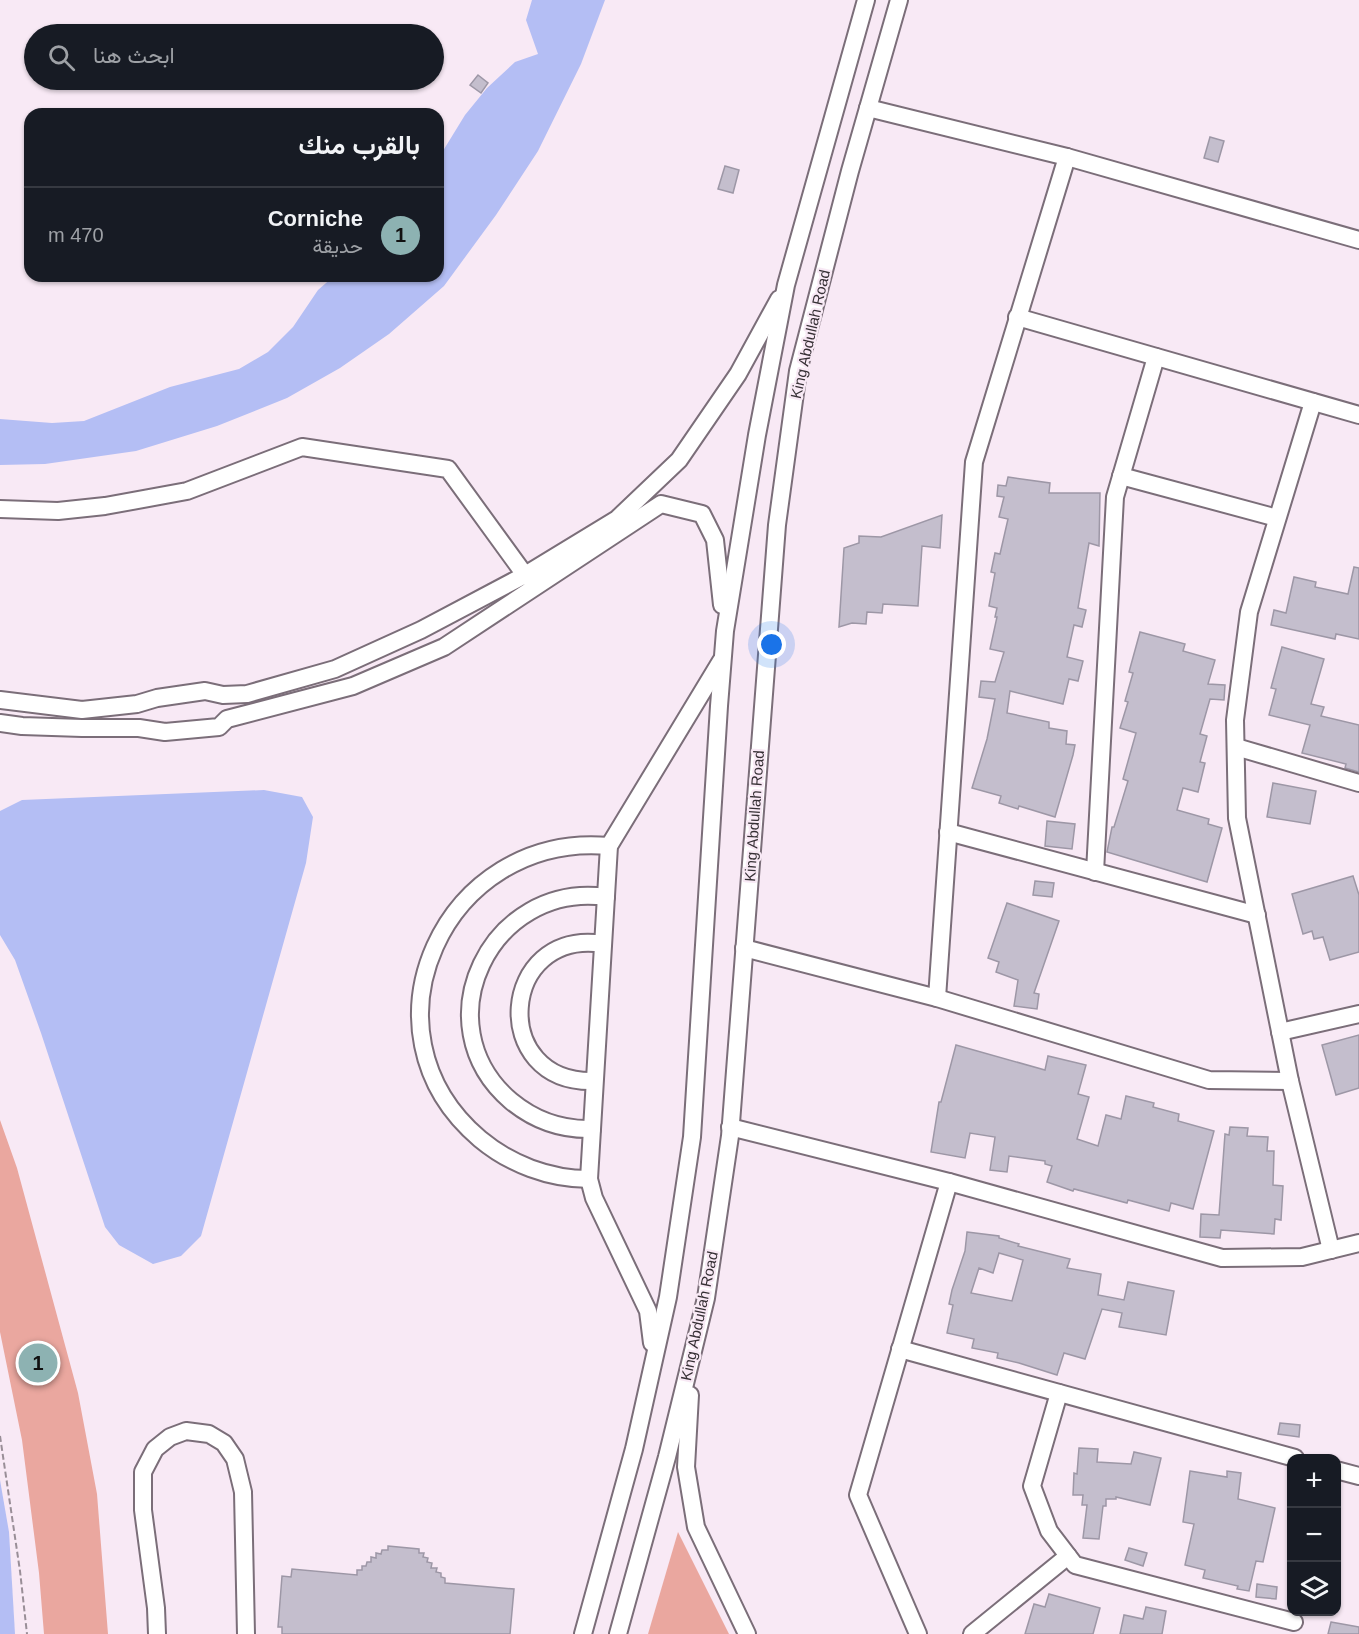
<!DOCTYPE html>
<html lang="ar">
<meta charset="utf-8">
<style>
:root{--surface:#171b24;--page:#20242c;--text:#f1f3f6;--muted:#9ea1a6;--line:#363941;--accent:#8db2b2}
body{margin:0;font-family:Arial,Vazirmatn,sans-serif;background:var(--page);color:var(--text);direction:rtl}
.controls{position:absolute;right:18px;bottom:18px;display:grid;overflow:hidden;border-radius:12px;box-shadow:0 2px 4px #0004}
.controls button{width:54px;height:54px;display:grid;place-items:center;padding:0;border:0;border-bottom:2px solid var(--line);background:var(--surface);color:var(--text);font:30px sans-serif}
.you{position:absolute;left:772px;top:645px;width:21px;height:21px;margin:-15px;border:4px solid #fff;border-radius:50%;background:#1a73e8;box-shadow:0 0 0 9px #1a73e833}
.badge{display:grid;place-items:center;width:39px;height:39px;border-radius:50%;background:var(--accent);color:#111;font-size:20px;font-weight:700}
.pin{position:absolute;translate:-50% -50%;border:3px solid #fff;box-shadow:0 2px 6px #0006}
.list{margin:0;padding:0;list-style:none}
h2{display:flex;justify-content:space-between;align-items:center;height:78px;margin:0;padding:0 24px;font-size:26px}
h2 small{font-size:20px;font-weight:400;color:var(--muted)}
.list li{display:grid;grid-template-columns:39px 1fr auto;gap:18px;align-items:center;box-sizing:border-box;height:96px;padding:0 24px;border-top:2px solid var(--line)}
.list b{display:block;font-size:22px;white-space:nowrap}
.list p{margin:0;font-size:20px;white-space:nowrap;color:var(--muted)}
.list em{font-size:20px;font-style:normal;color:var(--muted)}
.icon{flex:none;width:33px;height:33px;fill:none;stroke:currentColor;stroke-width:2;stroke-linecap:round;stroke-linejoin:round}
.map{position:relative;flex:none;width:1359px;height:1634px;overflow:hidden;direction:ltr}
.search{position:absolute;background:var(--surface);box-shadow:0 2px 4px #0004;left:24px;top:24px;width:420px;height:66px;display:flex;align-items:center;gap:15px;box-sizing:border-box;padding:0 21px;border-radius:33px;color:var(--muted);font-size:22px}
.panel{position:absolute;background:var(--surface);box-shadow:0 2px 4px #0004;left:24px;top:108px;width:420px;height:174px;border-radius:18px;direction:rtl}
.map>svg:first-child{display:block}
.green{fill:#eaa79f}
.water{fill:#b4bef4}
.building{fill:#c4becd;stroke:#9d97a6;stroke-width:1.5;fill-rule:evenodd}
.lines{fill:none;stroke-linecap:round;stroke-linejoin:round}
.minor-casing{stroke:#7b6e79;stroke-width:20}
.path{stroke:#998e97;stroke-width:2;stroke-dasharray:6 3;stroke-linecap:butt}
.minor{stroke:#fff;stroke-width:16}
.labels{text-anchor:middle;dominant-baseline:central;stroke-width:4.5;stroke-linejoin:round;paint-order:stroke}
.street-label{font-size:15px;fill:#363035;stroke:#f8e9f5}
</style>
<div class="map">
<svg width="1359" height="1634" viewBox="0 0 1359 1634">
<rect width="100%" height="100%" fill="#f8e9f5"/>
<g class="green">
<polygon points="0,1120 17,1168 78,1393 97,1494 108,1634 44,1634 39,1573 22,1440 0,1332"/>
<polygon points="678,1532 729,1634 648,1634"/>
</g>
<g class="water">
<polygon points="532,0 605,0 581,64 538,151 496,215 444,286 389,334 340,368 287,398 217,426 136,451 45,464 0,465 0,419 52,423 84,421 170,387 239,369 268,352 293,327 318,290 334,276 438,276 438,159 465,115 487,88 515,62 538,54 526,20"/>
<polygon points="264,790 302,797 313,817 306,863 201,1236 181,1256 153,1264 119,1245 105,1227 41,1033 15,960 0,935 0,811 22,800"/>
<polygon points="0,1480 9,1532 15,1634 0,1634"/>
</g>
<g class="building">
<polygon points="478,75 488,83 481,93 470,85"/>
<polygon points="1210,137 1224,141 1218,162 1204,158"/>
<polygon points="725,166 739,170 733,193 718,189"/>
<polygon points="1008,477 1050,483 1049,493 1100,493 1099,546 1089,543 1078,608 1086,610 1082,627 1074,625 1067,657 1083,661 1078,681 1069,679 1063,704 1010,691 1007,713 1049,722 1049,728 1067,731 1066,744 1075,745 1073,755 1055,817 1019,806 1018,809 999,803 1001,796 972,788 987,739 995,699 979,697 981,681 995,682 1004,652 990,649 997,617 995,617 997,608 989,606 995,573 991,572 995,553 1000,554 1008,519 999,517 1004,497 997,496 998,485 1006,486"/>
<polygon points="942,515 940,548 922,546 918,606 883,604 882,613 867,612 866,624 852,623 839,627 844,548 859,543 859,536 881,537"/>
<polygon points="1354,567 1359,568 1359,639 1336,634 1335,639 1271,625 1274,610 1286,613 1294,577 1316,582 1315,587 1348,594"/>
<polygon points="1140,632 1185,644 1183,651 1215,660 1208,684 1225,685 1224,700 1210,699 1200,734 1207,736 1200,762 1205,763 1198,792 1183,788 1177,810 1209,819 1208,824 1222,828 1207,882 1107,852 1112,827 1114,827 1128,781 1123,779 1136,733 1120,728 1128,702 1125,701 1133,673 1129,672"/>
<polygon points="1282,647 1324,659 1311,704 1324,707 1321,716 1359,725 1359,772 1345,768 1346,764 1302,753 1310,725 1269,715 1276,689 1271,688"/>
<polygon points="1273,783 1316,791 1310,824 1267,817"/>
<polygon points="1047,821 1075,824 1072,849 1045,846"/>
<polygon points="1353,876 1359,895 1359,952 1330,960 1323,937 1314,939 1312,931 1303,934 1292,894"/>
<polygon points="1035,881 1054,883 1052,897 1033,895"/>
<polygon points="1007,903 1059,921 1034,993 1039,994 1037,1009 1014,1006 1018,980 996,972 999,962 988,958"/>
<polygon points="1359,1035 1359,1088 1336,1095 1322,1045"/>
<polygon points="956,1045 1045,1070 1048,1056 1086,1065 1078,1094 1089,1097 1077,1139 1098,1146 1106,1115 1121,1119 1126,1096 1154,1103 1153,1107 1179,1114 1178,1121 1214,1131 1193,1209 1171,1203 1169,1211 1128,1200 1127,1203 1074,1189 1073,1191 1047,1182 1052,1166 1045,1164 1045,1161 1009,1156 1007,1172 990,1170 995,1137 970,1133 965,1158 931,1152 939,1102 941,1102"/>
<polygon points="1230,1127 1248,1128 1247,1136 1268,1137 1267,1151 1274,1151 1273,1185 1283,1186 1281,1220 1275,1219 1274,1234 1221,1230 1220,1238 1200,1237 1201,1214 1219,1215 1225,1134 1229,1135"/>
<path d="M 967,1232 L 999,1236 L 999,1238 L 1019,1244 L 1018,1246 L 1070,1259 L 1067,1268 L 1101,1274 L 1098,1295 L 1124,1300 L 1128,1282 L 1174,1291 L 1166,1335 L 1119,1327 L 1122,1313 L 1102,1309 L 1085,1359 L 1064,1353 L 1057,1375 L 1019,1363 L 997,1358 L 998,1353 L 972,1348 L 974,1339 L 947,1333 L 953,1305 L 949,1304 L 952,1290 L 965,1251 ZM 999,1253 L 1023,1260 L 1012,1301 L 971,1293 L 979,1268 L 993,1273 Z"/>
<polygon points="1280,1423 1300,1425 1299,1437 1278,1434"/>
<polygon points="1079,1448 1098,1449 1097,1462 1131,1464 1134,1452 1161,1458 1150,1505 1116,1497 1116,1499 1106,1499 1106,1506 1103,1506 1099,1539 1083,1538 1087,1505 1082,1505 1083,1495 1073,1495 1074,1473 1077,1474"/>
<polygon points="1190,1471 1227,1477 1227,1471 1241,1473 1238,1499 1275,1508 1263,1562 1256,1561 1249,1591 1237,1589 1238,1586 1203,1578 1205,1570 1185,1565 1194,1524 1183,1522"/>
<polygon points="388,1546 419,1549 419,1553 424,1553 423,1557 428,1558 427,1562 432,1563 431,1568 437,1568 436,1572 441,1573 441,1577 445,1578 445,1583 514,1589 510,1634 282,1634 282,1627 278,1627 282,1576 291,1577 292,1569 357,1575 357,1570 362,1570 362,1566 366,1566 367,1562 371,1562 371,1557 376,1558 376,1553 381,1554 382,1550 388,1550"/>
<polygon points="1129,1548 1147,1553 1143,1566 1125,1560"/>
<polygon points="1257,1584 1277,1587 1276,1599 1256,1597"/>
<polygon points="1049,1594 1100,1608 1093,1634 1025,1634 1034,1604 1045,1607"/>
<polygon points="1146,1607 1166,1611 1162,1634 1120,1634 1124,1615 1143,1619"/>
<polygon points="1331,1622 1359,1627 1359,1634 1328,1634"/>
</g>
<g class="lines">
<defs>
<g id="minor">
<polyline points="868,108 1067,157 1359,240"/>
<polyline points="1017,317 1359,415"/>
<polyline points="1313,402 1249,612 1235,720 1237,818 1290,1081 1331,1250"/>
<polyline points="1121,476 1277,518"/>
<polyline points="0,509 58,511 105,506 187,491 302,447 448,469 525,575 534,582"/>
<polyline points="0,700 82,710 137,704 157,698 205,691 223,695 247,694 335,669 421,630 525,575 617,519 679,460 738,374 779,299"/>
<polyline points="0,723 22,726 82,728 139,728 165,732 219,727 227,719 353,686 444,647 661,504 702,514 715,540 722,605"/>
<polyline points="1236,747 1359,783"/>
<polyline points="948,832 1257,915"/>
<polyline points="1095,872 1115,497 1156,357"/>
<polyline points="744,948 937,998 1209,1080 1290,1081"/>
<polyline points="937,998 974,462 1067,157"/>
<polyline points="1280,1032 1359,1014"/>
<path d="M 594,1081 C 488,1084 499,928 603,944"/>
<polyline points="730,1127 949,1182 1222,1258 1302,1257 1359,1243"/>
<path d="M 592,1129 C 562,1130 534,1120 511,1101 C 421,1024 491,881 606,897"/>
<path d="M 589,1179 C 549,1179 510,1164 480,1139 C 352,1031 445,831 609,846"/>
<polyline points="652,1343 648,1311 594,1198 589,1179 609,846 721,661"/>
<polyline points="900,1349 1295,1458"/>
<polyline points="1059,1393 1032,1486 1049,1531 1075,1565 1294,1622"/>
<polyline points="690,1395 686,1467 696,1527 747,1634"/>
<polyline points="1336,1470 1359,1476"/>
<polyline points="157,1634 156,1608 143,1510 143,1472 155,1449 170,1437 186,1431 209,1434 224,1443 235,1459 243,1492 246,1634"/>
<polyline points="583,1634 634,1449 668,1297 692,1137 719,706 725,631 757,435 786,285 866,0"/>
<polyline points="618,1634 667,1457 706,1298 730,1136 777,525 798,371 850,171 899,0"/>
<polyline points="918,1634 858,1495 949,1182"/>
<polyline points="972,1634 1068,1556"/>
</g>
</defs>
<use href="#minor" class="minor-casing"/>
<polyline class="path" points="0,1436 20,1571 27,1634"/>
<use href="#minor" class="minor"/>
</g>
<g class="labels">
<g class="street-label">
<text transform="translate(810 334) rotate(-77)">King Abdullah Road</text>
<text transform="translate(754 816) rotate(-86)">King Abdullah Road</text>
<text transform="translate(699 1316) rotate(-78)">King Abdullah Road</text>
</g>
</g>
</svg>
<div class="controls">
<button>+</button>
<button>−</button>
<button><svg class="icon" aria-label="layers" viewBox="0 0 24 24"><path d="M12 4l9 5-9 5-9-5zM3 14l9 5 9-5"/></svg></button>
</div>
<div class="you"></div>
<div class="pin badge" style="left:38px;top:1363px">1</div>
<div class="search"><svg class="icon" aria-label="search" viewBox="0 0 24 24"><circle cx="10" cy="10" r="6"/><path d="M15 15l6 6"/></svg>ابحث هنا</div>
<section class="panel">
<h2>بالقرب منك<small></small></h2>
<ul class="list">
<li><span class="badge">1</span><div><b>Corniche</b><p>حديقة</p></div><em>470 m</em></li>
</ul>
</section>
</div>
